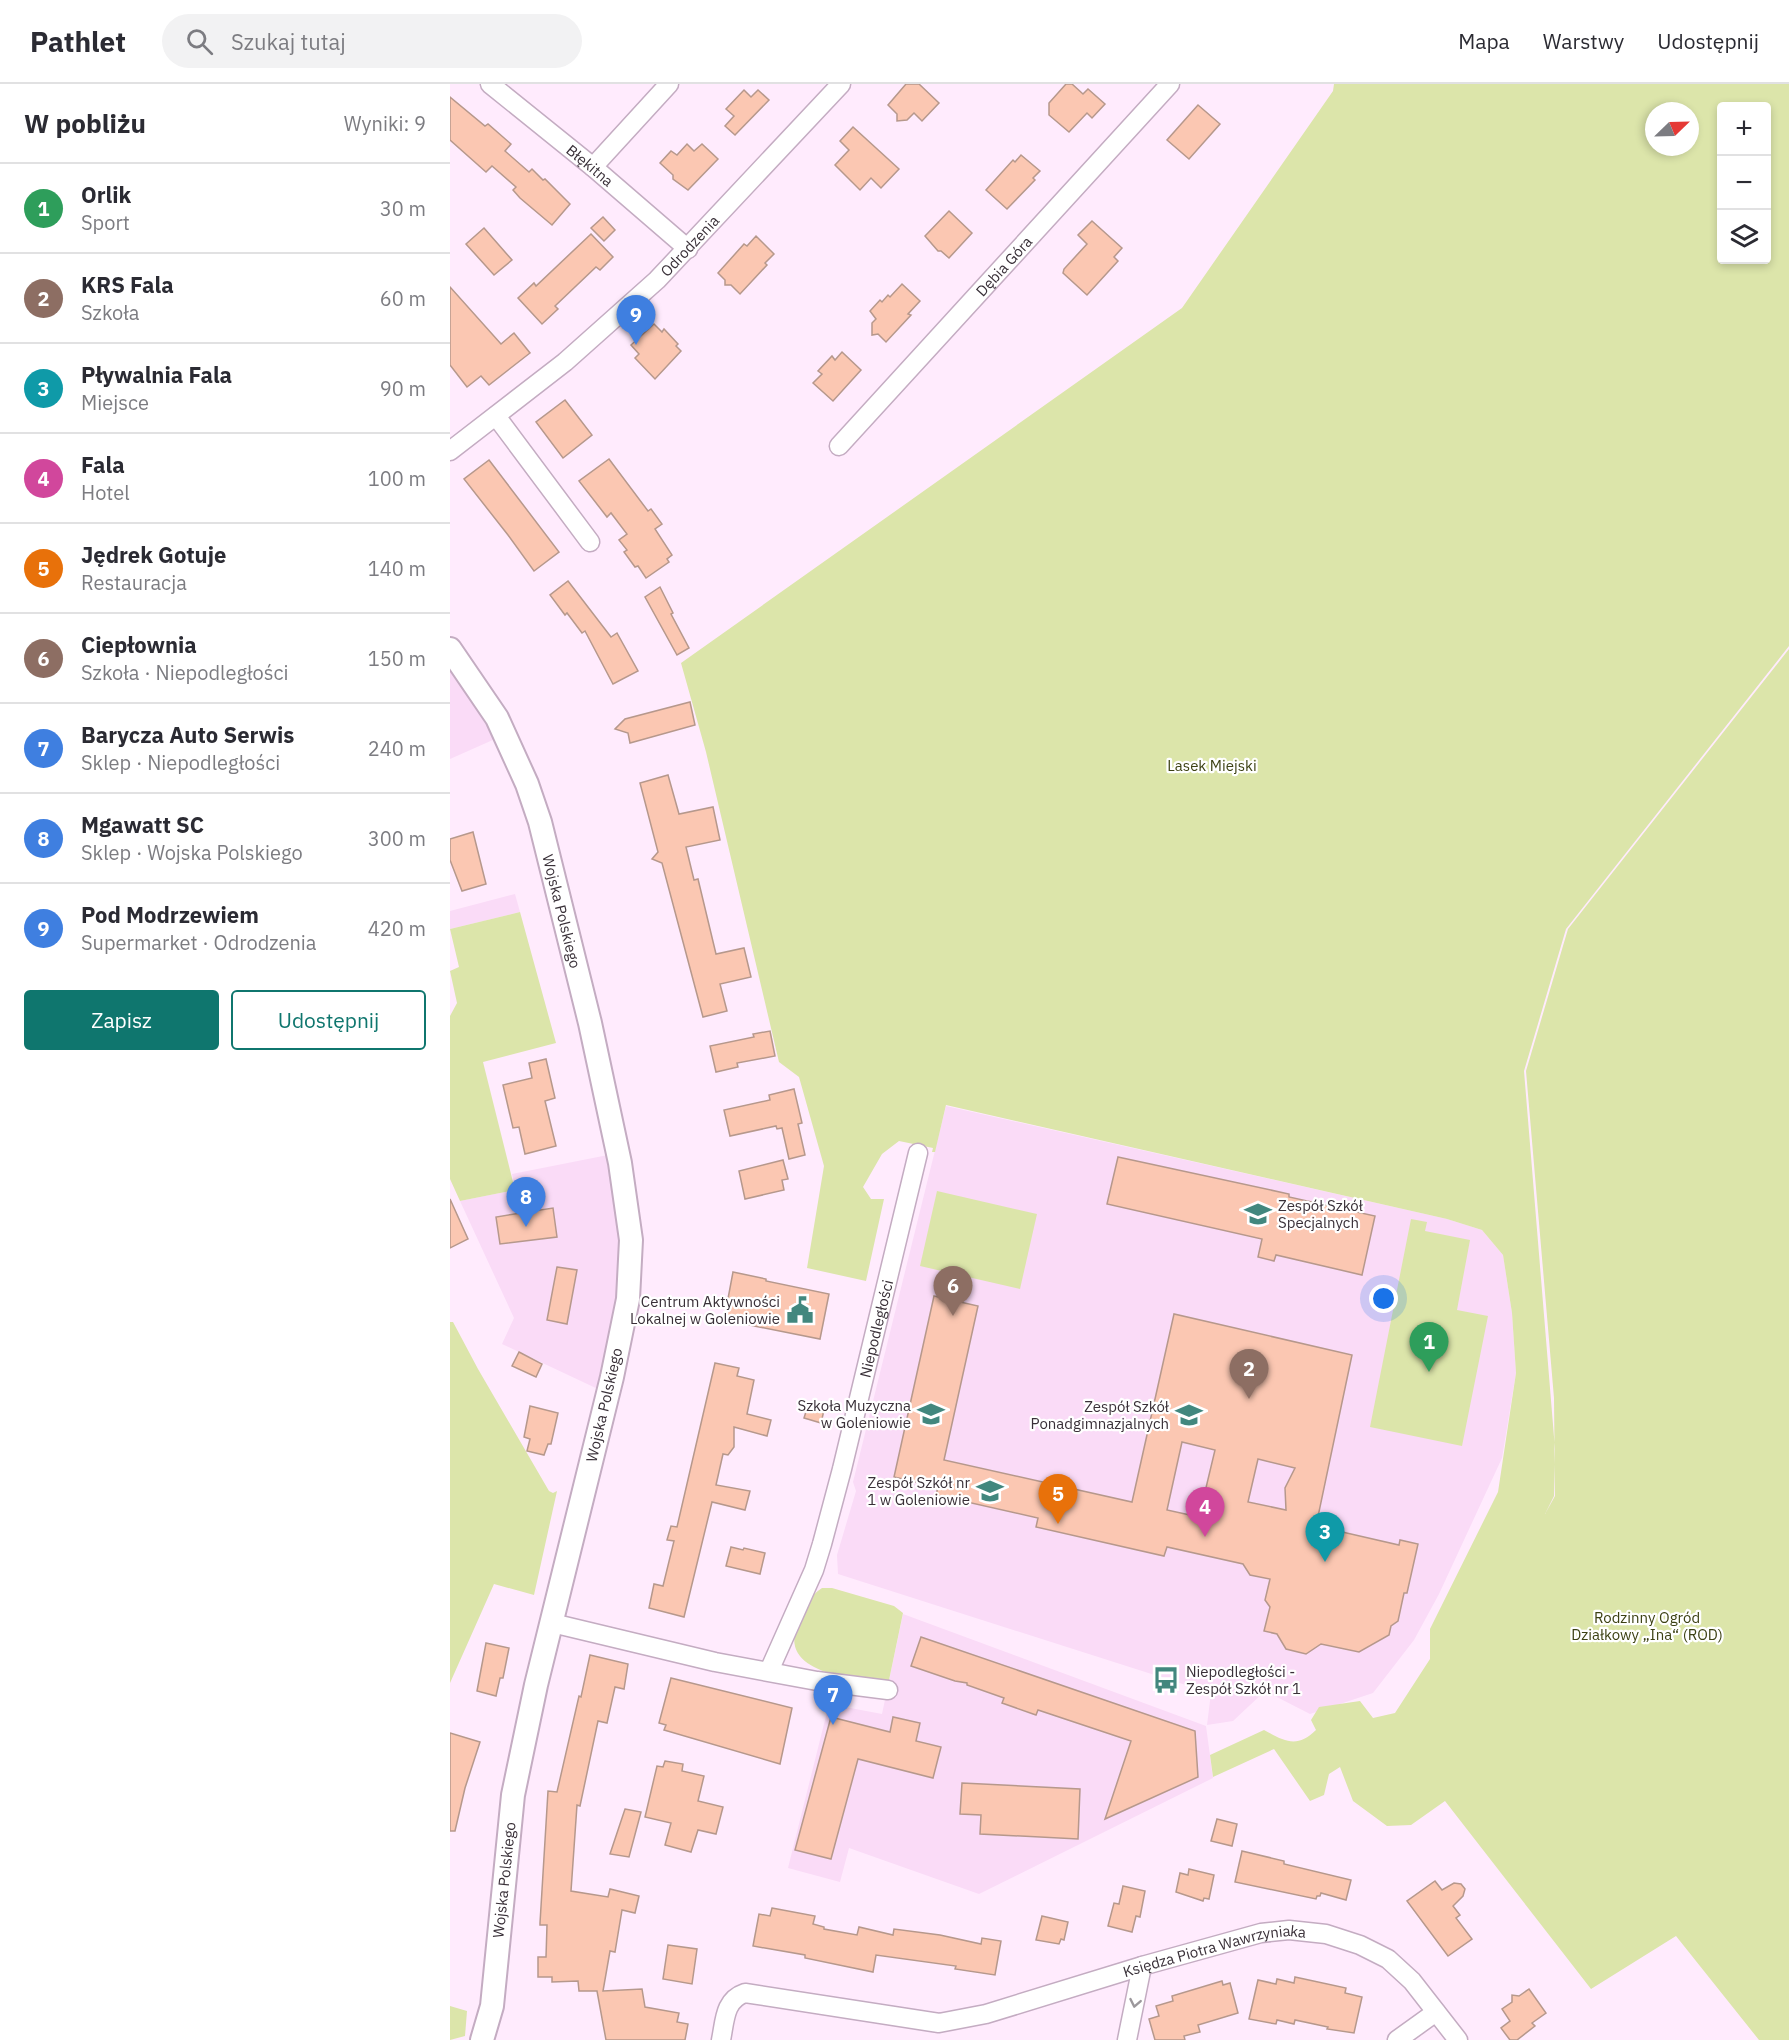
<!DOCTYPE html>
<html lang="pl">
<meta charset="utf-8">
<style>
:root{--surface:#fff;--page:#f2f2f3;--text:#2b2b33;--muted:#7c7c81;--line:#e1e1e2;--accent:#0f766e}
body{margin:0;font-family:"IBM Plex Sans",sans-serif;background:var(--page);color:var(--text)}
.controls{position:absolute;right:18px;top:18px;display:grid;overflow:hidden;border-radius:6px;box-shadow:0 3px 9px #0003}
.controls button{width:54px;height:54px;display:grid;place-items:center;padding:0;border:0;border-bottom:2px solid var(--line);background:var(--surface);color:var(--text);font:30px sans-serif}
.compass{position:absolute;left:1195px;top:18px;width:54px;height:54px;border-radius:50%;background:var(--surface);box-shadow:0 3px 9px #0003;rotate:67deg}
.you{position:absolute;left:934px;top:1215px;width:21px;height:21px;margin:-15px;border:4px solid #fff;border-radius:50%;background:#1a73e8;box-shadow:0 0 0 9px #1a73e833}
.badge{display:grid;place-items:center;width:39px;height:39px;border-radius:50%;background:var(--accent);color:#fff;font-size:20px;font-weight:700}
.pin{position:absolute;translate:-50% -50px;filter:drop-shadow(0 2px 3px #0008)}
.pin::after{content:'';position:absolute;top:32px;width:21px;height:18px;background:inherit;clip-path:polygon(0 0,100% 0,50% 100%)}
.list{margin:0;padding:0;list-style:none}
h2{display:flex;justify-content:space-between;align-items:center;height:78px;margin:0;padding:0 24px;font-size:26px}
h2 small{font-size:20px;font-weight:400;color:var(--muted)}
.list li{display:grid;grid-template-columns:39px 1fr auto;gap:18px;align-items:center;box-sizing:border-box;height:90px;padding:0 24px;border-top:2px solid var(--line)}
.list b{display:block;font-size:22px;white-space:nowrap}
.list p{margin:0;font-size:20px;white-space:nowrap;color:var(--muted)}
.list em{font-size:20px;font-style:normal;color:var(--muted)}
.actions{display:flex;gap:12px;padding:18px 24px}
.actions a{flex:1;padding:14px 0;border:2px solid var(--accent);border-radius:6px;text-align:center;font-size:21px;color:var(--accent)}
.actions .main{background:var(--accent);color:#fff}
.icon{flex:none;width:33px;height:33px;fill:none;stroke:currentColor;stroke-width:2;stroke-linecap:round;stroke-linejoin:round}
.map{position:relative;flex:none;width:1339px;height:1956px;overflow:hidden}
header{display:flex;align-items:center;gap:36px;box-sizing:border-box;height:84px;padding:0 30px;background:var(--surface);border-bottom:2px solid var(--line)}
header strong{font-size:28px}
nav{display:flex;gap:33px;margin-inline-start:auto;font-size:21px}
.search{width:420px;height:54px;background:var(--page);display:flex;align-items:center;gap:15px;box-sizing:border-box;padding:0 21px;border-radius:33px;color:var(--muted);font-size:22px}
main{display:flex}
aside{flex:1;background:var(--surface)}
.map>svg:first-child{display:block}
.built{fill:#fadbf7}
.green{fill:#dce5aa;fill-rule:evenodd}
.building{fill:#fbc7b2;stroke:#b6988c;stroke-width:1.5;fill-rule:evenodd}
.lines{fill:none;stroke-linecap:round;stroke-linejoin:round}
.minor-casing{stroke:#c4acc2;stroke-width:21}
.tertiary-casing{stroke:#c4acc2;stroke-width:26}
.minor{stroke:#fff;stroke-width:18}
.tertiary{stroke:#fff;stroke-width:22}
.oneway{stroke:#9c989c}
.labels{text-anchor:middle;dominant-baseline:central;stroke-width:4.5;stroke-linejoin:round;paint-order:stroke}
.street-label{font-size:15px;fill:#393038;stroke:#fff}
.park-label{font-size:15px;fill:#3c4113;stroke:#fff}
.poi-label{font-size:15px;fill:#393038;stroke:#fff;text-anchor:end}
</style>
<header>
<strong>Pathlet</strong>
<div class="search"><svg class="icon" aria-label="search" viewBox="0 0 24 24"><circle cx="10" cy="10" r="6"/><path d="M15 15l6 6"/></svg>Szukaj tutaj</div>
<nav><a>Mapa</a><a>Warstwy</a><a>Udostępnij</a></nav>
</header>
<main>
<aside>
<h2>W pobliżu<small>Wyniki: 9</small></h2>
<ul class="list">
<li><span class="badge" style="background:#2e9e5b">1</span><div><b>Orlik</b><p>Sport</p></div><em>30 m</em></li>
<li><span class="badge" style="background:#8d6e63">2</span><div><b>KRS Fala</b><p>Szkoła</p></div><em>60 m</em></li>
<li><span class="badge" style="background:#0f9aa8">3</span><div><b>Pływalnia Fala</b><p>Miejsce</p></div><em>90 m</em></li>
<li><span class="badge" style="background:#d1479c">4</span><div><b>Fala</b><p>Hotel</p></div><em>100 m</em></li>
<li><span class="badge" style="background:#e8710a">5</span><div><b>Jędrek Gotuje</b><p>Restauracja</p></div><em>140 m</em></li>
<li><span class="badge" style="background:#8d6e63">6</span><div><b>Ciepłownia</b><p>Szkoła · Niepodległości</p></div><em>150 m</em></li>
<li><span class="badge" style="background:#3f7fe0">7</span><div><b>Barycza Auto Serwis</b><p>Sklep · Niepodległości</p></div><em>240 m</em></li>
<li><span class="badge" style="background:#3f7fe0">8</span><div><b>Mgawatt SC</b><p>Sklep · Wojska Polskiego</p></div><em>300 m</em></li>
<li><span class="badge" style="background:#3f7fe0">9</span><div><b>Pod Modrzewiem</b><p>Supermarket · Odrodzenia</p></div><em>420 m</em></li>
</ul>
<div class="actions"><a class="main">Zapisz</a><a>Udostępnij</a></div>
</aside>
<div class="map">
<svg width="1339" height="1956" viewBox="0 0 1339 1956">
<rect width="100%" height="100%" fill="#ffebfd"/>
<g class="built">
<polygon points="0,585 45,655 0,675"/>
<polygon points="65,810 70,828 0,845 0,827"/>
<polygon points="496,1022 997,1135 1032,1146 1053,1171 1062,1229 1066,1289 1052,1374 989,1510 964,1556 923,1609 860,1630 815,1607 783,1637 757,1641 761,1609 388,1490 387,1471 406,1407 403,1398"/>
<polygon points="158,1071 170,1161 169,1201 150,1306 52,1260 64,1234 10,1117 65,1106 62,1090"/>
<polygon points="453,1530 756,1642 763,1694 529,1810 399,1764 390,1798 338,1784 379,1620 432,1630"/>
</g>
<g class="green">
<path d="M 884,0 L 1339,0 L 1339,562 L 1116,845 L 1074,987 L 1105,1365 L 1104,1412 L 1095,1430 L 1105,1412 L 1104,1314 L 1076,987 L 1118,845 L 1339,565 L 1339,1956 L 1309,1956 L 1226,1852 L 1141,1905 L 995,1717 L 961,1741 L 937,1742 L 903,1717 L 890,1683 L 879,1690 L 874,1711 L 860,1717 L 824,1665 L 763,1693 L 760,1671 L 814,1646 C 834,1657 847,1665 866,1646 L 861,1636 L 869,1623 L 910,1617 L 923,1634 L 945,1629 L 980,1575 L 980,1545 L 1048,1408 L 1066,1289 L 1062,1229 L 1053,1171 L 1032,1146 L 997,1135 L 496,1021 L 485,1068 L 482,1068 L 483,1064 L 449,1057 L 432,1070 L 413,1103 L 421,1115 L 434,1115 L 416,1197 L 357,1184 L 374,1082 L 349,993 L 329,978 L 256,668 L 231,579 L 732,224 L 883,7 ZM 1272,22 L 1316,22 L 1316,176 L 1272,176 ZM 1204,27 L 1240,27 L 1240,63 L 1204,63 Z"/>
<polygon points="70,828 106,959 33,978 65,1106 10,1117 0,1095 0,932 7,919 0,887 9,883 0,845"/>
<polygon points="487,1107 587,1130 570,1205 470,1182"/>
<polygon points="961,1135 977,1138 975,1147 1020,1156 1007,1226 1038,1232 1012,1362 920,1343"/>
<polygon points="0,1238 3,1238 28,1285 99,1407 103,1409 107,1407 84,1511 44,1500 0,1599"/>
<path d="M 372,1504 L 382,1504 L 444,1522 L 453,1529 L 438,1601 C 405,1594 324,1590 349,1538 C 355,1524 359,1512 372,1504 Z"/>
<polygon points="0,1922 17,1927 15,1952 0,1956"/>
</g>
<g class="building">
<polygon points="456,0 469,0 489,19 472,37 464,29 457,36 447,37 447,30 438,21"/>
<polygon points="616,0 622,0 633,10 638,5 655,20 642,34 637,29 619,48 599,31 599,19"/>
<polygon points="294,6 301,13 308,6 319,16 285,51 275,42 284,32 276,25"/>
<polygon points="0,13 35,42 38,40 61,60 55,67 79,88 82,85 93,96 95,95 120,120 102,141 70,114 63,106 66,103 42,82 36,88 0,56"/>
<polygon points="748,21 770,40 739,75 717,56"/>
<polygon points="403,43 449,85 431,104 421,94 410,106 385,81 399,66 390,57"/>
<polygon points="237,60 244,67 252,60 268,75 238,106 223,95 223,91 210,79 221,67 227,71"/>
<polygon points="571,71 590,87 583,94 585,96 557,125 536,106 563,76 565,78"/>
<polygon points="499,127 522,149 499,174 491,167 488,167 475,152"/>
<polygon points="153,133 165,146 154,157 141,144"/>
<polygon points="642,137 672,164 664,173 668,177 637,211 613,189 614,185 637,160 628,151"/>
<polygon points="34,144 62,176 44,191 16,160"/>
<polygon points="141,150 163,173 150,186 146,183 105,222 108,225 92,240 68,214 84,199 86,202"/>
<polygon points="306,152 324,170 315,179 317,181 290,210 281,201 275,201 275,196 268,189 294,160 297,162"/>
<polygon points="452,200 470,217 458,230 461,231 436,258 428,250 422,251 422,239 426,235 420,227 430,216 432,218 438,211 440,213"/>
<polygon points="0,203 51,260 64,249 80,269 39,301 31,292 17,303 0,281"/>
<polygon points="204,240 212,248 214,245 228,260 226,262 231,267 205,295 185,274 189,270 181,261"/>
<polygon points="392,268 411,286 383,317 363,299 372,290 368,287 382,272 385,276"/>
<polygon points="115,316 142,351 113,374 86,338"/>
<polygon points="159,375 198,427 201,425 212,440 205,445 222,471 217,475 219,478 196,494 188,482 185,483 174,468 177,466 169,456 177,450 161,429 157,433 129,397"/>
<polygon points="39,376 109,468 84,487 58,451 14,395"/>
<polygon points="118,497 161,553 167,549 188,587 163,600 135,547 132,549 117,529 115,531 100,511"/>
<polygon points="210,503 223,529 221,530 239,564 227,571 195,513"/>
<polygon points="240,618 245,641 180,659 178,649 165,645 175,635"/>
<polygon points="218,691 229,730 263,723 270,756 236,763 244,796 248,795 266,870 294,864 301,893 270,900 277,927 253,933 212,779 202,775 208,768 190,699"/>
<polygon points="23,748 36,800 12,807 0,776 0,755"/>
<polygon points="320,947 325,972 287,979 288,983 266,988 260,962 304,953 303,950"/>
<polygon points="96,975 105,1014 95,1017 106,1062 75,1070 69,1043 63,1044 53,1001 82,994 79,979"/>
<polygon points="344,1005 352,1039 348,1040 355,1071 339,1075 332,1044 327,1045 326,1042 280,1052 274,1026 320,1016 319,1011"/>
<polygon points="668,1073 839,1110 839,1113 925,1132 912,1191 826,1171 824,1177 808,1173 812,1155 657,1120"/>
<polygon points="333,1076 338,1095 332,1096 334,1106 295,1115 289,1087"/>
<polygon points="0,1115 18,1155 0,1164"/>
<polygon points="103,1124 107,1153 50,1160 46,1133"/>
<polygon points="107,1183 127,1186 117,1240 97,1236"/>
<polygon points="283,1188 316,1195 316,1197 379,1210 370,1255 274,1236"/>
<path d="M 484,1212 L 528,1222 L 494,1376 L 682,1418 L 724,1230 L 902,1271 L 866,1442 L 949,1461 L 950,1456 L 968,1460 L 957,1509 L 954,1509 L 948,1537 L 941,1542 L 939,1551 L 909,1568 L 871,1560 L 856,1570 L 836,1565 L 827,1550 L 814,1547 L 820,1523 L 815,1516 L 820,1495 L 800,1491 L 793,1480 L 717,1463 L 714,1472 L 586,1443 L 588,1434 L 486,1411 L 488,1403 L 444,1393 ZM 732,1358 L 765,1366 L 749,1433 L 717,1426 ZM 808,1375 L 845,1384 L 835,1404 L 836,1426 L 798,1418 Z"/>
<polygon points="69,1268 92,1280 86,1293 62,1282"/>
<polygon points="265,1279 289,1284 287,1292 304,1296 297,1330 321,1336 317,1352 284,1343 284,1363 278,1371 273,1370 266,1401 300,1407 295,1426 262,1418 234,1533 199,1524 204,1500 213,1502 224,1457 217,1456 221,1442 227,1443"/>
<polygon points="359,1318 375,1322 371,1339 354,1334"/>
<polygon points="80,1322 108,1329 101,1360 98,1360 94,1371 77,1367 80,1355 74,1353"/>
<polygon points="281,1463 293,1466 294,1464 315,1469 310,1490 276,1482"/>
<polygon points="471,1553 745,1647 748,1693 655,1735 681,1657 588,1626 586,1631 552,1619 554,1614 517,1601 517,1599 505,1597 461,1582"/>
<polygon points="36,1559 59,1564 53,1594 50,1594 46,1612 27,1607"/>
<polygon points="140,1571 178,1580 174,1605 165,1603 157,1639 148,1637 130,1722 127,1721 121,1807 158,1813 160,1805 189,1812 185,1829 172,1826 165,1868 160,1867 153,1907 192,1905 195,1923 229,1929 227,1938 238,1940 235,1956 156,1956 147,1907 129,1907 128,1897 102,1898 102,1893 88,1893 88,1873 96,1873 97,1841 90,1841 90,1839 98,1707 107,1708 129,1612 131,1613"/>
<polygon points="221,1594 342,1624 330,1680 214,1646 216,1641 209,1639"/>
<polygon points="381,1633 440,1648 443,1633 470,1639 466,1657 491,1663 483,1694 408,1675 381,1775 345,1766"/>
<polygon points="0,1649 30,1658 15,1704 5,1747 0,1747"/>
<polygon points="215,1677 233,1680 232,1687 254,1692 248,1717 273,1723 266,1750 248,1746 241,1768 215,1761 221,1739 195,1733 207,1682 213,1683"/>
<polygon points="512,1699 630,1705 628,1755 530,1750 531,1731 510,1730"/>
<polygon points="175,1725 191,1728 179,1773 160,1770"/>
<polygon points="767,1735 787,1740 782,1762 761,1757"/>
<polygon points="792,1767 834,1777 834,1780 901,1796 896,1816 871,1809 870,1812 867,1812 866,1815 785,1798"/>
<polygon points="739,1785 764,1791 759,1815 754,1814 753,1817 726,1808 730,1789 738,1791"/>
<polygon points="985,1797 992,1806 1004,1799 1011,1800 1015,1805 1013,1812 1003,1822 1010,1831 1006,1834 1022,1855 998,1872 957,1817"/>
<polygon points="673,1802 695,1807 690,1833 686,1832 682,1848 658,1842 664,1819 669,1820"/>
<polygon points="322,1824 365,1832 363,1840 374,1843 374,1845 407,1851 409,1843 443,1851 444,1845 490,1851 531,1860 532,1854 551,1857 545,1891 505,1885 506,1882 426,1871 423,1888 355,1874 355,1871 303,1862 309,1830 320,1832"/>
<polygon points="592,1832 618,1838 614,1856 611,1855 609,1860 586,1856"/>
<polygon points="218,1861 247,1865 242,1900 213,1895"/>
<polygon points="845,1893 896,1904 895,1909 912,1913 904,1949 877,1945 878,1943 845,1936 844,1940 827,1936 826,1940 799,1935 808,1896 826,1900 827,1895 844,1899"/>
<polygon points="772,1897 773,1901 780,1899 788,1929 748,1941 750,1948 734,1952 735,1956 705,1956 699,1935 709,1932 706,1922 723,1917 722,1912"/>
<polygon points="1079,1905 1096,1929 1082,1939 1085,1942 1067,1956 1060,1956 1051,1944 1060,1937 1052,1925 1062,1918 1062,1911 1069,1912"/>
</g>
<g class="lines">
<defs>
<g id="minor">
<path id="s1" d="M 40,0 L 143,83 L 238,165"/>
<polyline points="143,83 219,0"/>
<polyline points="46,332 140,458"/>
<path id="s2" d="M 389,362 L 720,0"/>
<path id="s3" d="M 0,367 L 115,278 L 207,196 L 391,0"/>
<polyline points="102,1539 265,1578 367,1597 438,1606"/>
<path id="s4" d="M 319,1587 L 364,1486 L 372,1460 L 392,1385 L 468,1069"/>
<path id="s5" d="M 271,1956 C 275,1937 274,1916 295,1909 L 489,1939 L 536,1930 L 692,1882 L 811,1849 L 839,1846 L 876,1850 L 910,1861 L 938,1875 L 962,1897 L 1008,1956"/>
<polyline points="677,1956 692,1882"/>
<polyline points="947,1956 986,1928"/>
</g>
<g id="tertiary">
<path id="s6" d="M 0,565 L 47,634 L 77,700 L 90,738 L 140,939 L 170,1079 L 181,1156 L 178,1215 L 162,1293 L 86,1601 L 63,1711 L 42,1922 L 32,1956"/>
</g>
</defs>
<use href="#minor" class="minor-casing"/>
<use href="#tertiary" class="tertiary-casing"/>
<use href="#minor" class="minor"/>
<use href="#tertiary" class="tertiary"/>
</g>
<defs><path id="oneway-chevron" d="M-2-3.5L2.5 0L-2 3.5" fill="none" stroke-width="1.6" stroke-linecap="round" stroke-linejoin="round" transform="scale(1.5)"/></defs>
<use class="oneway" href="#oneway-chevron" transform="translate(685 1919) rotate(101)"/>
<defs>
<symbol id="school-bare" viewBox="-9 -9 18 18"><path d="M0-5L7-2L0 1L-7-2ZM-4 1L0 2.5L4 1V4Q0 6-4 4Z" fill="#42877e" stroke="#fff" stroke-width="2.5" paint-order="stroke"/></symbol>
<symbol id="civic-bare" viewBox="-9 -9 18 18"><path d="M-.6-6.5H3V-4.5H.6V-3L4-1V1h2V6H-6V1h2V-1L-.6-3ZM-1.2 2.5V6h2.4V2.5Z" fill="#42877e" stroke="#fff" stroke-width="2.5" paint-order="stroke"/></symbol>
<symbol id="bus-bare" viewBox="-9 -9 18 18"><path d="M-5-6H5V4H4V6H2V4H-2V6H-4V4H-5ZM-3.5-4V0h7V-4ZM-3.5 1.2v1.5H-2V1.2ZM2 1.2v1.5H3.5V1.2Z" fill="#42877e" stroke="#fff" stroke-width="2.5" paint-order="stroke"/></symbol>
</defs>
<g fill-rule="evenodd">
<use href="#school-bare" x="789" y="1111" width="38" height="38"/>
<use href="#civic-bare" x="331" y="1207" width="38" height="38"/>
<use href="#school-bare" x="462" y="1311" width="38" height="38"/>
<use href="#school-bare" x="720" y="1312" width="38" height="38"/>
<use href="#school-bare" x="521" y="1388" width="38" height="38"/>
<use href="#bus-bare" x="697" y="1577" width="38" height="38"/>
</g>
<g class="labels">
<g class="street-label">
<text stroke="none"><textPath href="#s1" startOffset="129">Błękitna</textPath></text>
<text stroke="none"><textPath href="#s3" startOffset="316">Odrodzenia</textPath></text>
<text stroke="none"><textPath href="#s2" startOffset="244">Dębia Góra</textPath></text>
<text stroke="none"><textPath href="#s6" startOffset="288">Wojska Polskiego</textPath></text>
<text stroke="none"><textPath href="#s4" startOffset="360">Niepodległości</textPath></text>
<text transform="translate(154 1321) rotate(-77)">Wojska Polskiego</text>
<text transform="translate(54 1796) rotate(-84)">Wojska Polskiego</text>
<text stroke="none"><textPath href="#s5" startOffset="538">Księdza Piotra Wawrzyniaka</textPath></text>
</g>
<g class="park-label">
<text x="762" y="681">Lasek Miejski</text>
<text x="1197" y="1533">Rodzinny Ogród<tspan x="1197" dy="17">Działkowy „Ina“ (ROD)</tspan></text>
</g>
<g class="poi-label">
<text x="828" y="1121" text-anchor="start">Zespół Szkół<tspan x="828" dy="17">Specjalnych</tspan></text>
<text x="330" y="1217">Centrum Aktywności<tspan x="330" dy="17">Lokalnej w Goleniowie</tspan></text>
<text x="461" y="1321">Szkoła Muzyczna<tspan x="461" dy="17">w Goleniowie</tspan></text>
<text x="719" y="1322">Zespół Szkół<tspan x="719" dy="17">Ponadgimnazjalnych</tspan></text>
<text x="520" y="1398">Zespół Szkół nr<tspan x="520" dy="17">1 w Goleniowie</tspan></text>
<text x="736" y="1587" text-anchor="start">Niepodległości -<tspan x="736" dy="17">Zespół Szkół nr 1</tspan></text>
</g>
</g>
</svg>
<div class="controls">
<button>+</button>
<button>−</button>
<button><svg class="icon" aria-label="layers" viewBox="0 0 24 24"><path d="M12 4l9 5-9 5-9-5zM3 14l9 5 9-5"/></svg></button>
</div>
<svg class="compass" viewBox="-18 -18 36 36"><path d="M0-13l5 13h-10z" fill="#e53935"/><path d="M0 13l5-13h-10z" fill="#7c7c81"/></svg>
<div class="you"></div>
<div class="pin badge" style="left:979px;top:1288px;background:#2e9e5b">1</div>
<div class="pin badge" style="left:799px;top:1315px;background:#8d6e63">2</div>
<div class="pin badge" style="left:875px;top:1478px;background:#0f9aa8">3</div>
<div class="pin badge" style="left:755px;top:1453px;background:#d1479c">4</div>
<div class="pin badge" style="left:608px;top:1440px;background:#e8710a">5</div>
<div class="pin badge" style="left:503px;top:1232px;background:#8d6e63">6</div>
<div class="pin badge" style="left:383px;top:1641px;background:#3f7fe0">7</div>
<div class="pin badge" style="left:76px;top:1143px;background:#3f7fe0">8</div>
<div class="pin badge" style="left:186px;top:261px;background:#3f7fe0">9</div>
</div>
</main>
